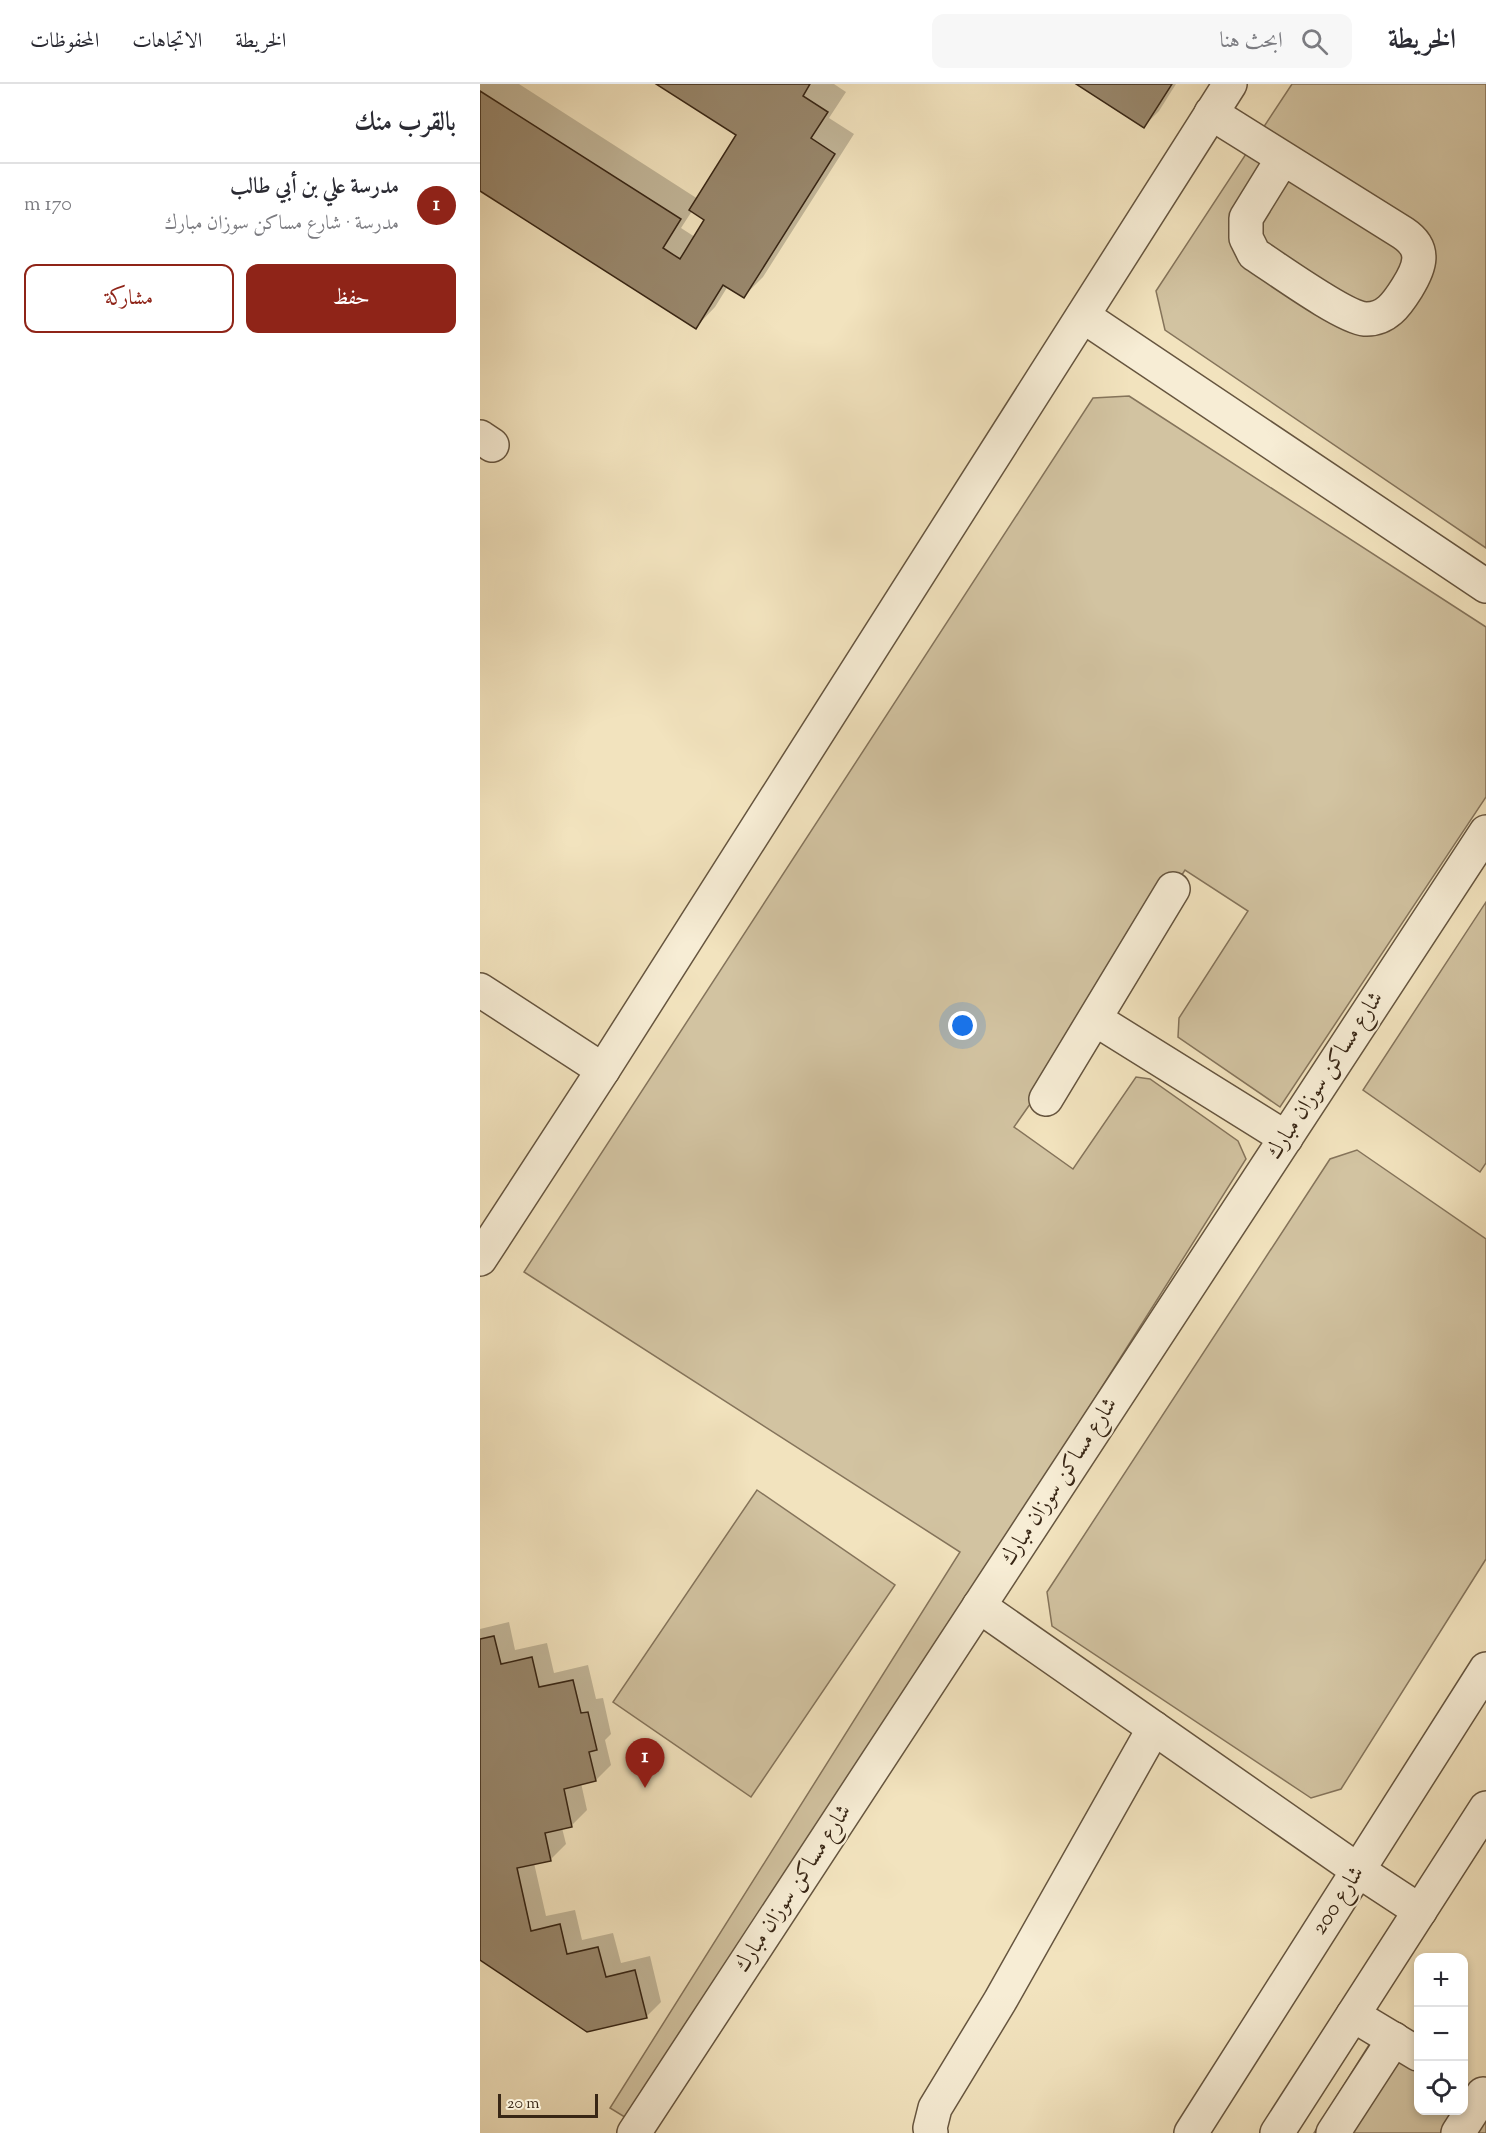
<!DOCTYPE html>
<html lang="ar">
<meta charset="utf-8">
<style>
:root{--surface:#fff;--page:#f7f7f7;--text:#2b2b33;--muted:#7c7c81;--line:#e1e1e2;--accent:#8f2418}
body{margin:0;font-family:"Sorts Mill Goudy",Amiri,serif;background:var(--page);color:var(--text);direction:rtl}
.controls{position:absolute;right:18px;bottom:18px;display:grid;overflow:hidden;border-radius:12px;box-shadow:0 3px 9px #0003}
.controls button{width:54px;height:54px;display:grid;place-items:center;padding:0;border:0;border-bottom:2px solid var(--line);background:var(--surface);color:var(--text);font:30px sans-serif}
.scale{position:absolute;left:18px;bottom:15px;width:100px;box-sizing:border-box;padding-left:6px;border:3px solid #382615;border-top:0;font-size:16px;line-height:21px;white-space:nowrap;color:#382615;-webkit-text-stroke:4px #f7edd5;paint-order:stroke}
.you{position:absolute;left:483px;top:942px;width:21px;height:21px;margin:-15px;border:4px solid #fff;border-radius:50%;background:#1a73e8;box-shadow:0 0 0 9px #1a73e833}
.badge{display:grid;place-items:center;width:39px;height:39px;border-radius:50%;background:var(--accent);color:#fff;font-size:20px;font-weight:700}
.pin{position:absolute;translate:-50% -50px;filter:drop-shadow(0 2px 3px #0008)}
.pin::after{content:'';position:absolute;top:32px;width:21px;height:18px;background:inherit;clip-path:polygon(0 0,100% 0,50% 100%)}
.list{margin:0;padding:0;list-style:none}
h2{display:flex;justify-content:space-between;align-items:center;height:78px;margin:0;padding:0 24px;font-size:26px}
h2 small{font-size:20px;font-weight:400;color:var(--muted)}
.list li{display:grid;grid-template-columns:39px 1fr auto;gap:18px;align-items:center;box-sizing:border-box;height:84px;padding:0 24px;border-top:2px solid var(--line)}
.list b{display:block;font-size:22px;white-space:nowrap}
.list p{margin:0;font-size:20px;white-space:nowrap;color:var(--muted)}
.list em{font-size:20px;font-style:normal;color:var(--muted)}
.actions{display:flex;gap:12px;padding:18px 24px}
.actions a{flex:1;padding:14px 0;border:2px solid var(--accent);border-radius:12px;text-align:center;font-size:21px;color:var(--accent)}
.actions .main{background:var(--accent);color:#fff}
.icon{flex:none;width:33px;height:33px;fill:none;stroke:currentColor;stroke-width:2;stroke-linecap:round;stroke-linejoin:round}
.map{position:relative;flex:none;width:1006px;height:2049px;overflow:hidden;direction:ltr}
header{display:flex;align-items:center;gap:36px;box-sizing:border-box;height:84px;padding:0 30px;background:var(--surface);border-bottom:2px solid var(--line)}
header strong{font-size:28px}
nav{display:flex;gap:33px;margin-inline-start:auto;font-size:21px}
.search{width:420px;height:54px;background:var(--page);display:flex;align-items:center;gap:15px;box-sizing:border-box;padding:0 21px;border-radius:12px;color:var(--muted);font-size:22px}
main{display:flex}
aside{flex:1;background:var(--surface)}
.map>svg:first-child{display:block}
.green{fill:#d2c3a1;stroke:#85745b;stroke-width:1.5}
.shadow{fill:#0003;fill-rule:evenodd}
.building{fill:#99886d;stroke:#382615;stroke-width:1.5}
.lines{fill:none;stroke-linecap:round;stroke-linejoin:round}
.minor-casing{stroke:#66553f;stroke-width:36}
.minor{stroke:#f7edd5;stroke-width:33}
.labels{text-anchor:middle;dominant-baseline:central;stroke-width:4.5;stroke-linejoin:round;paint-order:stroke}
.street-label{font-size:22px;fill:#382615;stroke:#f7edd5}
</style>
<header>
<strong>الخريطة</strong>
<div class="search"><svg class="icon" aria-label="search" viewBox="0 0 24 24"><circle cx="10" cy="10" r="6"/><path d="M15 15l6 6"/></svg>ابحث هنا</div>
<nav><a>الخريطة</a><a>الاتجاهات</a><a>المحفوظات</a></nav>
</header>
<main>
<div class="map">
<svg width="1006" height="2049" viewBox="0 0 1006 2049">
<rect width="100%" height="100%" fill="#f2e3be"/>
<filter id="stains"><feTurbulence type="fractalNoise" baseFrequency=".00333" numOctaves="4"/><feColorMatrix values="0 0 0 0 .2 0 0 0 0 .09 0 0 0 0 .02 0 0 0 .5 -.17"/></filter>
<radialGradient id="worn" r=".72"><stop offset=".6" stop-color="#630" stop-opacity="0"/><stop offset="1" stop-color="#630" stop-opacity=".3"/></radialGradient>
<g class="green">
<polygon points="812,0 1006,0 1006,464 685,246 676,207"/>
<polygon points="649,312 1006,543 1006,713 800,1023 698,953 699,934 768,827 705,786 597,953 534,1043 593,1085 656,993 670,995 758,1057 766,1075 156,2040 130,2024 480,1468 44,1188 613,314"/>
<polygon points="1006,818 1006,1079 1000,1088 883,1006"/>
<polygon points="877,1066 1006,1155 1006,1475 861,1705 831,1714 572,1542 567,1508 850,1075"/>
<polygon points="277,1406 415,1501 271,1713 133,1618"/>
<polygon points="897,1948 938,1975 938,2026 984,2026 984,2003 1006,2018 1006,2049 834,2049"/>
</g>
<g class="shadow">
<path d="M 0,0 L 39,0 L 218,115 L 258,50 L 179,0 L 354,0 L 366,8 L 349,34 L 374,50 L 283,193 L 264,212 L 248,202 L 235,223 L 216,243 L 0,105 ZM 212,127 L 227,136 L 215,153 L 201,144 Z"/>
<polygon points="599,0 696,0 679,27 664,42"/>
<polygon points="29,1538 35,1566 67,1559 74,1589 108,1581 116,1615 123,1614 131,1650 125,1656 131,1681 116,1696 101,1699 107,1726 92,1741 82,1744 86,1760 71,1775 54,1779 66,1832 95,1826 102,1856 133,1849 141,1879 170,1872 181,1918 166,1933 1,1875 0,1877 0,1545"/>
</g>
<g class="building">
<polygon points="176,0 330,0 323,12 348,28 331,54 355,70 264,214 243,201 216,245 0,107 0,7 201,135 183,164 200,175 224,136 209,126 256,51"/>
<polygon points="596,0 692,0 664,44"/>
<polygon points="14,1552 21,1580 52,1573 59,1603 93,1596 101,1629 108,1628 117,1666 109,1668 116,1697 84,1705 92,1743 65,1749 71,1777 37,1784 51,1847 80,1840 87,1870 118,1863 126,1893 155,1886 167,1934 107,1948 0,1876 0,1555"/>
</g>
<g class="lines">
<defs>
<g id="minor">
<path d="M 731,29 L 923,149 C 947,165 940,183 927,204 C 917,220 906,236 885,235 C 863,233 796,184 774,170 L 766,154 L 766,134 L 803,74"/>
<polyline points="603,232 1006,502"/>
<polyline points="0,353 12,361"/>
<polyline points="0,906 123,986"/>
<polyline points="615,935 806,1054"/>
<polyline points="566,1015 693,805"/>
<polyline points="0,1175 123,986 750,0"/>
<polyline points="499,1522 879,1787 940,1827"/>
<polyline points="873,1931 938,1970"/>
<polyline points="154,2049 1006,748"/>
<polyline points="451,2049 450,2044 455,2024 520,1917 674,1644"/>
<polyline points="711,2049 1006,1585"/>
<polyline points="797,2049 1006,1724"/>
<polyline points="853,2049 914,1955"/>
<polyline points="978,2049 1003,2010"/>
</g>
</defs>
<use href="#minor" class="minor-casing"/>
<use href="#minor" class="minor"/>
</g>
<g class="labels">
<g class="street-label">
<text transform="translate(846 992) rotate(-57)">شارع مساكن سوزان مبارك</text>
<text transform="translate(580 1398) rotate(-57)">شارع مساكن سوزان مبارك</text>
<text transform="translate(314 1805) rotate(-57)">شارع مساكن سوزان مبارك</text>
<text transform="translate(859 1817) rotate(-57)">شارع 200</text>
</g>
</g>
<rect width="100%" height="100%" filter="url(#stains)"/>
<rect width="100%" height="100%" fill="url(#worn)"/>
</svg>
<div class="controls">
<button>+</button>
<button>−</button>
<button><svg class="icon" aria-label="locate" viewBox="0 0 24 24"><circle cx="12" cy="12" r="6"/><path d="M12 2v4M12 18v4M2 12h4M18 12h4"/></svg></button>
</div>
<div class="scale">20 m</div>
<div class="you"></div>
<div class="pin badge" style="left:165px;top:1704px">1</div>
</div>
<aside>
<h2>بالقرب منك<small></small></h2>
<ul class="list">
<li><span class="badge">1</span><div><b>مدرسة علي بن أبي طالب</b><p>مدرسة · شارع مساكن سوزان مبارك</p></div><em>170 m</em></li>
</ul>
<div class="actions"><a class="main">حفظ</a><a>مشاركة</a></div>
</aside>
</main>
